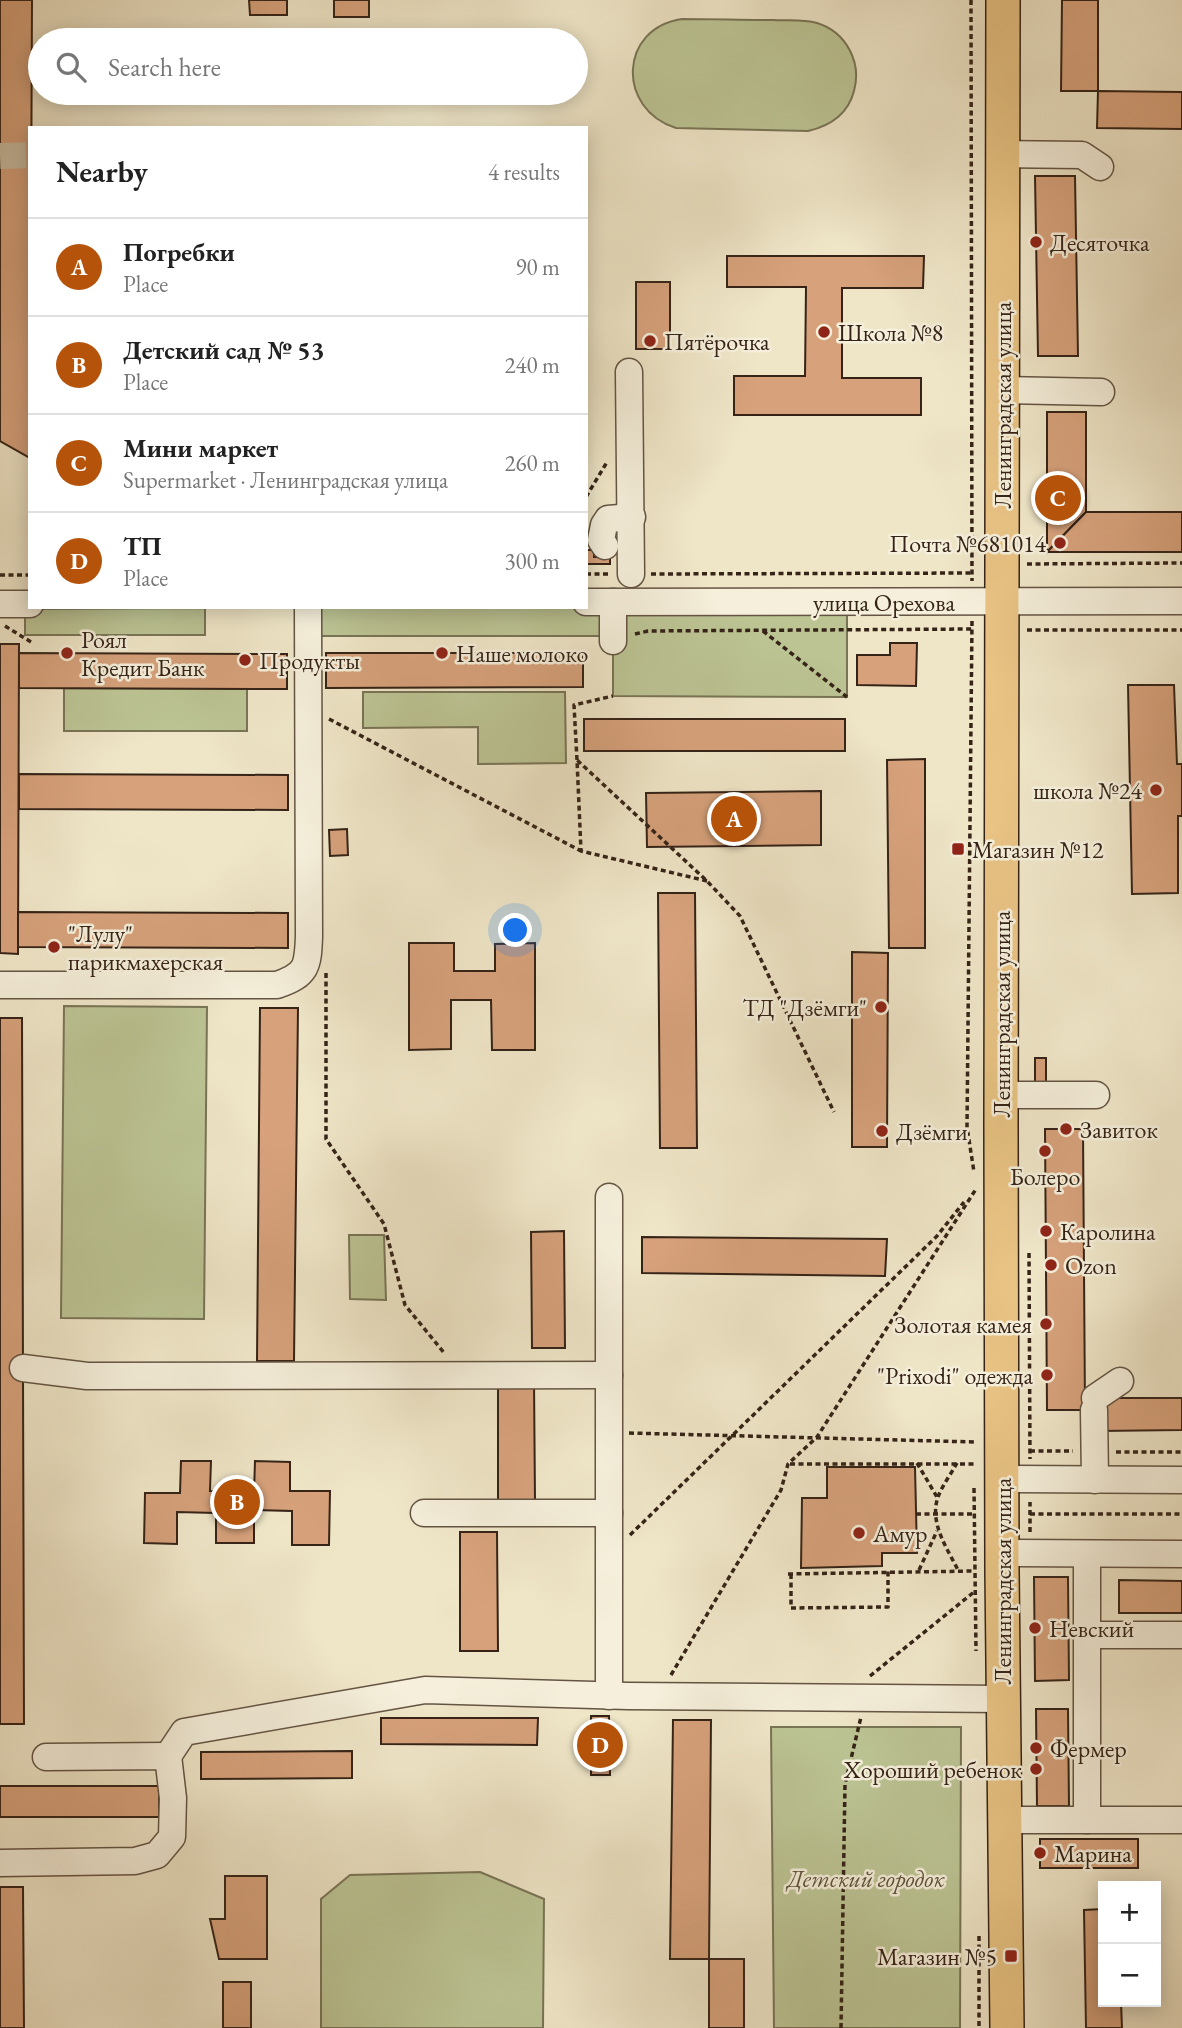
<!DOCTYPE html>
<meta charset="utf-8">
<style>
:root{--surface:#fff;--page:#f2f2f2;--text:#222;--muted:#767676;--line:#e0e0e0;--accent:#b45309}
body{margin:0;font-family:"EB Garamond",serif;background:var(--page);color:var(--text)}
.controls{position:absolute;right:21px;bottom:21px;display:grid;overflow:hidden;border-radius:0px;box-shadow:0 4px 18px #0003}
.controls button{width:63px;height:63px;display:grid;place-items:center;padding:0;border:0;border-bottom:2px solid var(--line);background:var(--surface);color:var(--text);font:35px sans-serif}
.you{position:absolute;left:516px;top:931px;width:24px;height:24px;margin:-18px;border:5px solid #fff;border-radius:50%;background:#1a73e8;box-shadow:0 0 0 10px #1a73e833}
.badge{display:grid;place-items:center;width:46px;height:46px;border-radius:50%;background:var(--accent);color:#fff;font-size:23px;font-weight:700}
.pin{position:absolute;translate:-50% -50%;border:4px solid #fff;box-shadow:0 2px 7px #0006}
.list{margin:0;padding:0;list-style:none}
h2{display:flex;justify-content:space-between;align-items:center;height:91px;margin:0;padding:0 28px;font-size:30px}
h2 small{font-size:23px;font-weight:400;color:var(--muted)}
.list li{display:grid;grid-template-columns:46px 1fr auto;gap:21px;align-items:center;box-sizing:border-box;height:98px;padding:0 28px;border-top:2px solid var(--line)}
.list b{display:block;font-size:26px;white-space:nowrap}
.list p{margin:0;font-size:23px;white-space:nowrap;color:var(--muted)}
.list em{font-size:23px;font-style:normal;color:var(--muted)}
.icon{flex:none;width:38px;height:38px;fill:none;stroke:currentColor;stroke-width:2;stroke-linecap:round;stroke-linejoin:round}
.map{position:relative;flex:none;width:1182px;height:2028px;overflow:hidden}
.search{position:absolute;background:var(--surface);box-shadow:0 4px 18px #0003;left:28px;top:28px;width:560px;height:77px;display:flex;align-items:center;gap:18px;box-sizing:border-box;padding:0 24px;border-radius:38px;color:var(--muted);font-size:26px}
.panel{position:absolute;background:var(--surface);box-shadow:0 4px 18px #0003;left:28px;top:126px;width:560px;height:483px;border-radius:0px}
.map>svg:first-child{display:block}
.green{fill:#bcc494;stroke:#787456;stroke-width:2}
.building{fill:#d6a17b;stroke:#352317;stroke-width:2}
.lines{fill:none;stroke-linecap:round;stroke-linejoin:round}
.minor-tunnel{stroke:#cabfa5;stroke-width:26;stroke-dasharray:26 13;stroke-linecap:butt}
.minor-casing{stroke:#645443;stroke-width:29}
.major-casing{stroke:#352317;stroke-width:36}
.path{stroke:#352317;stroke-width:3.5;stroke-dasharray:5 3.5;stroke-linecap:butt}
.minor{stroke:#f5efdb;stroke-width:26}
.major{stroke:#e8c384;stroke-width:33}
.poi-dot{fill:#8f2418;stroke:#f5efdb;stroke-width:2.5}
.labels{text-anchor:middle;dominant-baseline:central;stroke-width:5;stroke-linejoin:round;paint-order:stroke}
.poi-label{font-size:24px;fill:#352317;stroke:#f5efdb;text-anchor:start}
.street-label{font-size:24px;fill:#352317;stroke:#f5efdb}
.park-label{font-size:24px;font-style:italic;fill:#5e533c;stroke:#f5efdb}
</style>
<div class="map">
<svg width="1182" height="2028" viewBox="0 0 1182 2028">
<rect width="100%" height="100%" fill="#efe6c8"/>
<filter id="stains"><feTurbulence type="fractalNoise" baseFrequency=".00286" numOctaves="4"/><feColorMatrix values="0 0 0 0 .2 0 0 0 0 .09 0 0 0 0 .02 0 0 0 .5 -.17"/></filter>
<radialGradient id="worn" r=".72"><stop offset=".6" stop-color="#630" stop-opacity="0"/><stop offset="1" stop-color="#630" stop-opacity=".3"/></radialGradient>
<g class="green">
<path d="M 682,19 C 713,19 743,20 774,20 C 788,21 803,19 817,23 C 846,32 862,62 854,91 C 848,114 830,126 808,131 L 676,128 C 616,109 619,28 682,19 Z"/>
<polygon points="847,602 847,697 613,696 613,636 312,636 312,608 586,607"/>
<polygon points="205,608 205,635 25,635 25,609"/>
<polygon points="64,688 247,689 247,731 64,731"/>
<polygon points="363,692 565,692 566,763 478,764 478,727 363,728"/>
<polygon points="64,1006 207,1007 204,1319 61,1318"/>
<polygon points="349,1235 384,1235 386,1300 350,1299"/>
<polygon points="771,1727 961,1727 960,2028 774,2028"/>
<polygon points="480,1872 544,1899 543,2028 321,2028 321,1899 350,1875"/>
</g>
<g class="building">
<polygon points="0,0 32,0 30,458 0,441"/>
<polygon points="249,0 287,0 287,15 250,15"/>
<rect x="334" y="0" width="35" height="17"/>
<polygon points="1062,0 1098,0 1098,91 1061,91"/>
<rect x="491" y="32" width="14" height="8"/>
<polygon points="1098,91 1182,92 1182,129 1097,128"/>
<polygon points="1035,176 1075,176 1078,356 1038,356"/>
<polygon points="727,256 924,256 923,288 842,288 842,378 921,378 921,415 734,415 734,376 805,376 806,287 727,287"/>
<rect x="636" y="282" width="34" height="67"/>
<polygon points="1047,412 1086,412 1086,512 1047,552"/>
<polygon points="1086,512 1182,512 1182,552 1047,552"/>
<polygon points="586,550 594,550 594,557 610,557 610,564 586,564"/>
<polygon points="890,643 917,643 916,686 857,685 857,655 890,655"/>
<polygon points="0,644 19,644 18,954 0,953"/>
<polygon points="19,653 287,654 287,689 19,688"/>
<polygon points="326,653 583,653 583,687 326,688"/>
<polygon points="1128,685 1174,685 1177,764 1182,764 1182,816 1178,816 1178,893 1132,894"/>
<rect x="584" y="719" width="261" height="32"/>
<polygon points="925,759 925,948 889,948 887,760"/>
<polygon points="19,774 288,775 288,810 19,809"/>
<polygon points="821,791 821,845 647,847 646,793"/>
<polygon points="347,829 348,855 330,856 329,830"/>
<polygon points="658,893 695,893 697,1148 660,1148"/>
<polygon points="18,912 288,913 288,948 18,947"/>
<polygon points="409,943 454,943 454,971 495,971 495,944 535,943 535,1050 492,1050 491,1000 451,1000 451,1049 409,1050"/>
<polygon points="852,952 888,953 887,1147 852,1147"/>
<polygon points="260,1008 298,1008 294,1361 257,1361"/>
<polygon points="0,1018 22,1018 24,1724 0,1724"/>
<rect x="1035" y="1058" width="11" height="24"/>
<polygon points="1045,1129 1083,1129 1085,1410 1047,1410"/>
<polygon points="564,1231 565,1348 532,1348 531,1232"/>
<polygon points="642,1237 887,1239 885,1276 642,1273"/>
<polygon points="498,1380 534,1380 535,1502 498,1502"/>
<polygon points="1100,1398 1182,1398 1182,1430 1100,1431"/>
<polygon points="181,1461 211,1461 210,1491 254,1492 255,1461 290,1462 290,1491 330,1491 329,1545 292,1545 292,1511 254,1510 254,1543 216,1543 216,1513 177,1512 177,1544 144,1543 145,1493 180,1493"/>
<polygon points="827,1467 915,1467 917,1553 882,1553 882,1566 801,1568 802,1498 827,1498"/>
<polygon points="460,1532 497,1532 498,1651 460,1651"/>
<polygon points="1034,1577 1068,1577 1069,1680 1035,1681"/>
<polygon points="1119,1580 1182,1581 1182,1613 1119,1613"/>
<polygon points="1036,1709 1068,1709 1069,1806 1037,1806"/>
<polygon points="591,1716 609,1716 610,1775 591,1775"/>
<polygon points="381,1718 538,1718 537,1745 381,1744"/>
<polygon points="673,1720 711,1720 709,1959 670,1959"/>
<polygon points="352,1751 352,1778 201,1779 201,1752"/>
<rect x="0" y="1786" width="159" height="31"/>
<rect x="1040" y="1839" width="98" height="29"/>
<polygon points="225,1876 267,1876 267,1959 219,1959 210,1919 225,1919"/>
<polygon points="0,1887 23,1887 24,2028 0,2028"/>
<polygon points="1103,1909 1103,2002 1121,2002 1122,2028 1086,2028 1084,1910"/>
<rect x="709" y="1959" width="35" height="69"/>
<rect x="223" y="1982" width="28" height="46"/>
</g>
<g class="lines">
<polyline class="minor-tunnel" points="0,156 30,155"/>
<defs>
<g id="minor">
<polyline points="1003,154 1082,155 1100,167"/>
<polyline points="629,372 631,574"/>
<polyline points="1002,390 1101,392"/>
<polyline points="605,546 601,540 604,525 608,519 632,517"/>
<polyline points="586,602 1182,601"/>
<polyline points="0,604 30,604"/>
<polyline points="613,641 613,602"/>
<path d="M 0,985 L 277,985 C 307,975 308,966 309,936 L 308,607"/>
<polyline points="1001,1095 1096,1095"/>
<polyline points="609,1197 609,1696"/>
<polyline points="23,1368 87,1376 609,1375"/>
<polyline points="1095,1398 1120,1381"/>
<polyline points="1094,1410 1095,1480"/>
<polyline points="1001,1479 1182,1480"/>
<polyline points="424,1513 609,1513"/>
<polyline points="1002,1553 1182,1554"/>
<polyline points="1087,1554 1087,1820 1182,1820"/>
<polyline points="1087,1635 1182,1635"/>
<polyline points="168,1756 184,1732 425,1690 628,1696 1003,1699"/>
<polyline points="1006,1820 1087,1820"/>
<polyline points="0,1863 135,1861 157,1855 172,1837 173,1798 168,1756 46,1757"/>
</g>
<polyline id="major" points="1003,0 1001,1127 1002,1571 1007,2028"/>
</defs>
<use href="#minor" class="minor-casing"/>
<use href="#major" class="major-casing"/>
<g class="path">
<polyline points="971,0 972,581"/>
<polyline points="586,497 607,462"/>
<polyline points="1027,564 1182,563"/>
<polyline points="586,574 609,574"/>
<polyline points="651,574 973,573"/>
<polyline points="0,575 30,575"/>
<polyline points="972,621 967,1127 974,1172"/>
<polyline points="5,626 31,642"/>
<polyline points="1027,630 1182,630"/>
<polyline points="763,631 847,697"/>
<polyline points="635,634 648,631 974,629"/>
<polyline points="329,719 581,851"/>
<polyline points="577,760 574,705 613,696"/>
<polyline points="707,881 581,851 577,760 707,881 740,916 834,1112"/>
<polyline points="326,973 326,1139 384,1224 405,1305 445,1354"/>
<polyline points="1029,1253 1030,1459"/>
<polyline points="629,1433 975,1442"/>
<polyline points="1030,1451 1073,1451"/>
<polyline points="1116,1452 1182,1452"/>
<polyline points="917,1463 937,1497"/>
<path d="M 957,1463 C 951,1474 942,1486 938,1497 C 929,1523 947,1548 958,1570"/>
<polyline points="790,1464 975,1464"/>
<polyline points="974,1488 976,1651"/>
<polyline points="916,1514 974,1514"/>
<polyline points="1030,1514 1182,1514"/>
<polyline points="1030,1532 1030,1502"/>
<polyline points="630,1535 937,1236 964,1202"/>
<polyline points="919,1570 937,1531"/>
<polyline points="788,1574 974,1571"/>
<polyline points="791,1574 791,1608 888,1607 888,1571"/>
<polyline points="671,1675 781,1490 788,1464 817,1437 976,1189"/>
<polyline points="870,1676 974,1592"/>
<polyline points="979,1936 979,2028"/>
<polyline points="841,2028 845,1784 861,1717"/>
</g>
<use href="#minor" class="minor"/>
<use href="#major" class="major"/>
</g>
<g class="poi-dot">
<circle cx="1036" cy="242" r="7"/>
<circle cx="824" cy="332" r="7"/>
<circle cx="650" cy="341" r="7"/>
<circle cx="1060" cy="543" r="7"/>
<circle cx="67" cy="653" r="7"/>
<circle cx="442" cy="653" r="7"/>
<circle cx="245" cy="660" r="7"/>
<circle cx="1156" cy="790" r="7"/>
<rect x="951" y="842" width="14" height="14" rx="3.5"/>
<circle cx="54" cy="947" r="7"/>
<circle cx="881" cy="1007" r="7"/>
<circle cx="1066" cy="1129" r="7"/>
<circle cx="882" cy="1131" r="7"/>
<circle cx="1045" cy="1151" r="7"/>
<circle cx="1046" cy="1231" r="7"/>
<circle cx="1051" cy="1265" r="7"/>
<circle cx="1046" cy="1324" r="7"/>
<circle cx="1047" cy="1375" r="7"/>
<circle cx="859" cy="1533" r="7"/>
<circle cx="1035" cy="1628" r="7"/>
<circle cx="1036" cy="1748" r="7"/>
<circle cx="1036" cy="1769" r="7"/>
<circle cx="1040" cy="1853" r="7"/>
<rect x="1004" y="1949" width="14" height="14" rx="3.5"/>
</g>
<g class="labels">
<g class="poi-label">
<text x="1050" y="242">Десяточка</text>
<text x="838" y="332">Школа №8</text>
<text x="664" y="341">Пятёрочка</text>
<text x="1046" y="543" text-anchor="end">Почта №681014</text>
<text x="81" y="639">Роял<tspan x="81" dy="28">Кредит Банк</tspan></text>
<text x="456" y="653">Наше молоко</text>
<text x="259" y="660">Продукты</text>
<text x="1142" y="790" text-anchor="end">школа №24</text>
<text x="972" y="849">Магазин №12</text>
<text x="68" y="933">"Лулу"<tspan x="68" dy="28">парикмахерская</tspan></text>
<text x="867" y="1007" text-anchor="end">ТД "Дзёмги"</text>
<text x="1080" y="1129">Завиток</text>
<text x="896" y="1131">Дзёмги</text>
<text x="1045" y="1176" text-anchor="middle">Болеро</text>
<text x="1060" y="1231">Каролина</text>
<text x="1065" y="1265">Ozon</text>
<text x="1032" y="1324" text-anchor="end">Золотая камея</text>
<text x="1033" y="1375" text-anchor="end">"Prixodi" одежда</text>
<text x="873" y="1533">Амур</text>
<text x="1049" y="1628">Невский</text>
<text x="1050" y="1748">Фермер</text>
<text x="1022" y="1769" text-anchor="end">Хороший ребенок</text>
<text x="1054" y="1853">Марина</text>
<text x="997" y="1956" text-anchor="end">Магазин №5</text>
</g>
<g class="street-label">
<text transform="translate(1002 405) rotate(-90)">Ленинградская улица</text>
<text x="884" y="602">улица Орехова</text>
<text transform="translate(1001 1014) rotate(-90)">Ленинградская улица</text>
<text transform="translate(1002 1581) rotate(-90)">Ленинградская улица</text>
</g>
<g class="park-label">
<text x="866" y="1878">Детский городок</text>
</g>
</g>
<rect width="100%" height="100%" filter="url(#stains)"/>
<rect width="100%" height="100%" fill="url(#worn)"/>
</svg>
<div class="controls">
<button>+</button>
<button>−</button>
</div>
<div class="you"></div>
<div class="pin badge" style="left:734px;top:819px">A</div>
<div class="pin badge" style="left:237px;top:1502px">B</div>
<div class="pin badge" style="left:1058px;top:498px">C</div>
<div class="pin badge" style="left:600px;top:1745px">D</div>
<div class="search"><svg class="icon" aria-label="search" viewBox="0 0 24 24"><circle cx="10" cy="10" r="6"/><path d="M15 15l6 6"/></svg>Search here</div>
<section class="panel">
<h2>Nearby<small>4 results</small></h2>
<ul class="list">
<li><span class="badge">A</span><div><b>Погребки</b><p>Place</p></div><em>90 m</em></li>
<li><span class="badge">B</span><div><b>Детский сад № 53</b><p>Place</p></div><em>240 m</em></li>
<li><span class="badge">C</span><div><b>Мини маркет</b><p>Supermarket · Ленинградская улица</p></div><em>260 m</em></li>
<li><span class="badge">D</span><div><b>ТП</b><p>Place</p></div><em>300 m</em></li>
</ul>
</section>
</div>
